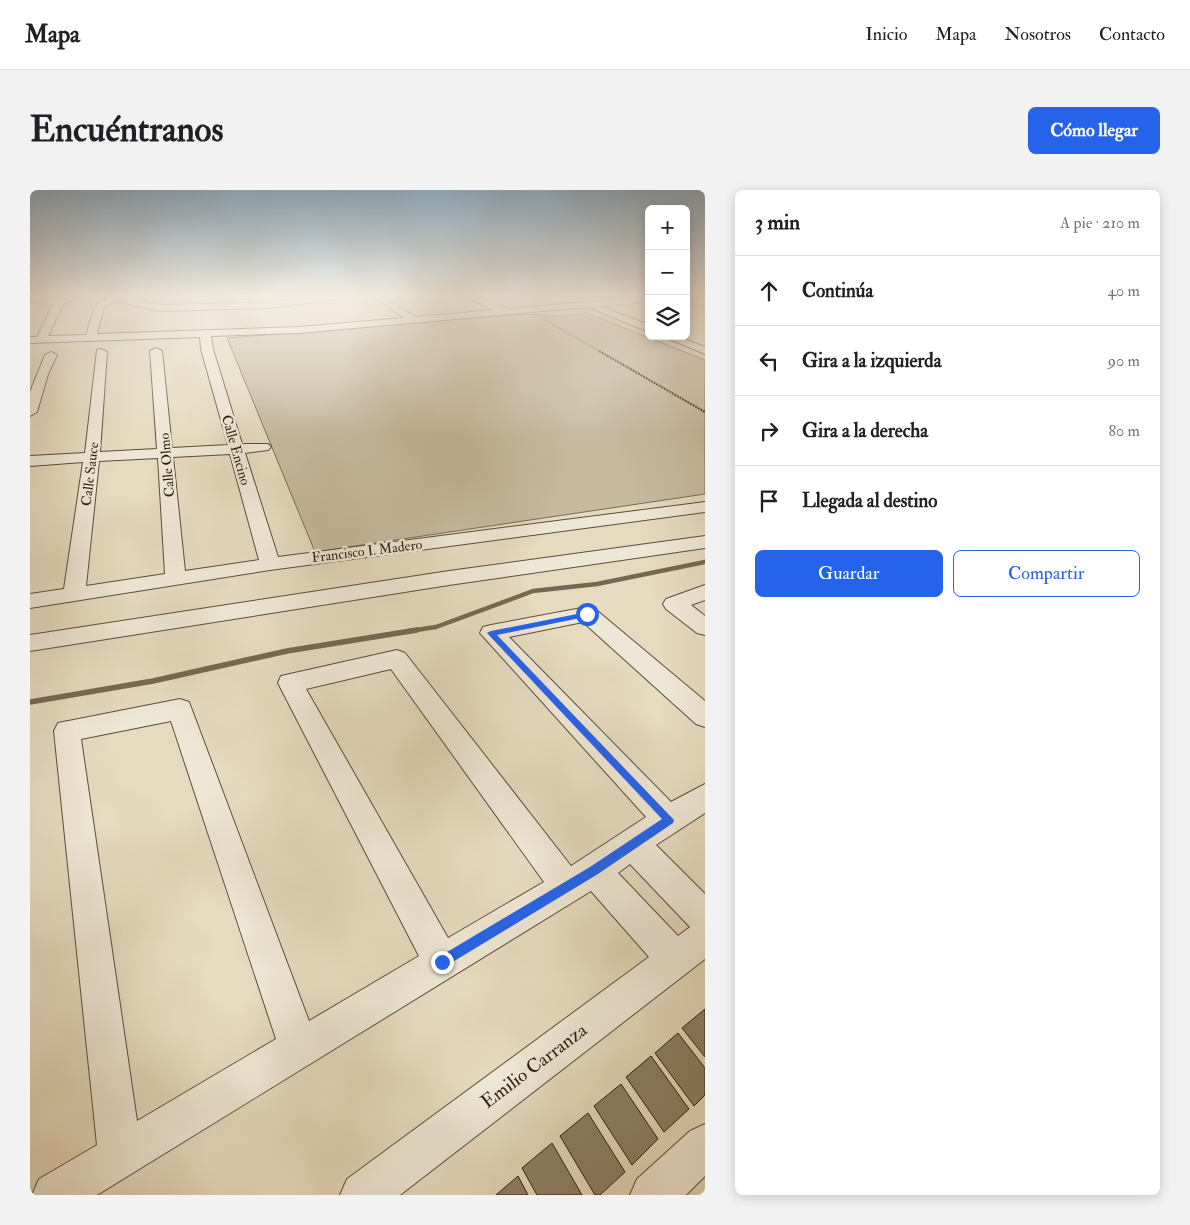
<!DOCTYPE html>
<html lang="es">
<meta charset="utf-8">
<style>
:root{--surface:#fff;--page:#f2f2f2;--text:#202124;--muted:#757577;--line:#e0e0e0;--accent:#2563eb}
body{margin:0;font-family:"IM FELL Double Pica",serif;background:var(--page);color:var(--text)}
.controls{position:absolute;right:15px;top:15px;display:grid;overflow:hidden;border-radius:8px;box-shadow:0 2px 12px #0003}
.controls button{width:45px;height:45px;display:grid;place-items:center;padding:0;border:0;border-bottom:1px solid var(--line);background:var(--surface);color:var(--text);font:25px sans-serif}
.stop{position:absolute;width:15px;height:15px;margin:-11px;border:4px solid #2563eb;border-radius:50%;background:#fff}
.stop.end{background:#2563eb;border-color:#fff;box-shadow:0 1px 5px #0008}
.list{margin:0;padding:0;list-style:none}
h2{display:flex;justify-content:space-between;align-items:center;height:65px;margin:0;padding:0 20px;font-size:21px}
h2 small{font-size:16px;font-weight:400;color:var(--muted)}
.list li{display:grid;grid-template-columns:32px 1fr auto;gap:15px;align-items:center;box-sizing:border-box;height:70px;padding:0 20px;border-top:1px solid var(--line)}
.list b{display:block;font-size:19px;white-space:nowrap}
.list em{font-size:16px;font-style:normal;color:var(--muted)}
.actions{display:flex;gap:10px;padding:15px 20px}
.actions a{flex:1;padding:11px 0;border:1px solid var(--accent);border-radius:8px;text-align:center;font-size:18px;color:var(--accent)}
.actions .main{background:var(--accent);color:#fff}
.icon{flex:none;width:28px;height:28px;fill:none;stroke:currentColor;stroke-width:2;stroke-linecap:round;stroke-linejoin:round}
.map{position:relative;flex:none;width:675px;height:1005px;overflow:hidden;border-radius:8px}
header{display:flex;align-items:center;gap:30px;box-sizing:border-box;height:70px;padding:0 25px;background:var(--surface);border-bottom:1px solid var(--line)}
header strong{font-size:24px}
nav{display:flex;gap:28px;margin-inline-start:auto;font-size:18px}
.intro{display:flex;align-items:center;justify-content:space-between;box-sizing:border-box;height:120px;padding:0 30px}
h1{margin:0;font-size:35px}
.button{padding:12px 22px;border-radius:8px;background:var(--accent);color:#fff;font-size:18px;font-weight:700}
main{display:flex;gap:30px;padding:0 30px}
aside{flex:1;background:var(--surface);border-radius:8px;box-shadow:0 2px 12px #0003}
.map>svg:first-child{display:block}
.green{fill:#c7baa1;stroke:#7a6c56}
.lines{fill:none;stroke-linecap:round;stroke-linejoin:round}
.stream-far1{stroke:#766953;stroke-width:4.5}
.stream{stroke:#766953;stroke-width:5.5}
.building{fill:#8d8069;stroke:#2d1f0c}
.minor-casing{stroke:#5b4e39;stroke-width:2}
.path-far1{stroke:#2d1f0c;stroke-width:1;stroke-dasharray:1 1;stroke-linecap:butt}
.path{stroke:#2d1f0c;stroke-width:2;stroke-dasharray:2 1;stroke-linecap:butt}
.minor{fill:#efe7d5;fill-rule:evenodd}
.route{fill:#2563eb}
.labels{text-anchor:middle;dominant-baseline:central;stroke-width:5;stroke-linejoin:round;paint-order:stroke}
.far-street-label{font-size:14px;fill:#2d1f0c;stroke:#efe7d5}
.near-street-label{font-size:19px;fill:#2d1f0c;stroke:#efe7d5}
</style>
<header>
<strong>Mapa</strong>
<nav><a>Inicio</a><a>Mapa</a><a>Nosotros</a><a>Contacto</a></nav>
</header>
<div class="intro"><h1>Encuéntranos</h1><a class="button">Cómo llegar</a></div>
<main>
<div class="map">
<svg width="675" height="1005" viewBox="0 0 675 1005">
<rect width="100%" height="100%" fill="#e6dabf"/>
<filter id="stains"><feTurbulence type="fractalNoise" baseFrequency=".004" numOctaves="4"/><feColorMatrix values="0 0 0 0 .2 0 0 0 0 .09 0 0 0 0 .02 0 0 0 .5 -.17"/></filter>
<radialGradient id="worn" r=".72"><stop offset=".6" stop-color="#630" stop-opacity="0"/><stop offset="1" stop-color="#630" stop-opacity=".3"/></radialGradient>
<polygon class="green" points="557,123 675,170 675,304 285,362 197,148 494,124 530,126"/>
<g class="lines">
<polyline class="stream-far1" points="379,441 406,437 503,401 567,394 675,372"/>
<polyline class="stream" points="0,512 123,491 257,461 387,440"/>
</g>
<g class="building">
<polygon points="675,819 675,867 652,838"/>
<polygon points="648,843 675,878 675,905 664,916 625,863"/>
<polygon points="621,866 659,919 634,942 596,887"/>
<polygon points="591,894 628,949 602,975 564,916"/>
<polygon points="558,923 595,982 570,1005 565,1005 530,946"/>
<polygon points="522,953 552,1005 507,1005 492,978"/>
<polygon points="488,986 498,1005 466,1005"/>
</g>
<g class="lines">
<defs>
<g id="minor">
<path d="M 41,105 L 52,105 L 33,114 L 18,146 L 56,145 L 65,116 L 76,109 L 68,107 L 67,105 L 94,105 L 92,108 L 131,115 L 238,112 L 299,105 L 320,105 L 316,108 L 238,118 L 131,121 L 85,111 L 74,117 L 67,144 L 269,137 L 374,128 L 341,105 L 350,105 L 386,127 L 464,120 L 436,107 L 435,105 L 445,105 L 477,119 L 619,106 L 619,112 L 569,116 L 619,135 L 619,142 L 558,117 L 269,143 L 181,146 L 183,159 L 212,254 L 238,254 L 241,257 L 238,260 L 215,263 L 248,367 L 675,312 L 675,322 L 240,380 L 0,418 L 0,404 L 34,399 L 53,272 L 0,276 L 0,266 L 55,263 L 67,160 L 71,159 L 77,162 L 70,262 L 127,259 L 120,161 L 126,158 L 132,161 L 142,258 L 198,255 L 171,159 L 170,147 L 0,153 L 0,147 L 7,147 L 23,114 L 0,112 L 0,106 L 28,109 ZM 200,264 L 229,370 L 155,381 L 143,267 ZM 128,268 L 135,384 L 56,396 L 69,271 Z"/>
<polygon points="656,105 675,111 675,117 656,111"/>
<polygon points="632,146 647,146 675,157 675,164"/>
<polygon points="21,162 27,165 18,184 7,222 0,226 0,202 15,165"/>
<polygon points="675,346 675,358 419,395 0,461 0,445 419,381"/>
<polygon points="675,395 675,410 661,415 675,426 675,445 667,443 636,419 633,414 636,409"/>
<path d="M 557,417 L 565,419 L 675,511 L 675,537 L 666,534 L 553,432 L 479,447 L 641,612 L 675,594 L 675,623 L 626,655 L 675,704 L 675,769 L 370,1005 L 310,1005 L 317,989 L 619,767 L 561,701 L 67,1005 L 2,1005 L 9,989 L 67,955 L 24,541 L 28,533 L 150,509 L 159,512 L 279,831 L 389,766 L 248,493 L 251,486 L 367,460 L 375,463 L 541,676 L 616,627 L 450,443 L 453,437 L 461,435 ZM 361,479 L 514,692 L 418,748 L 276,499 ZM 141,531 L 246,849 L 107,931 L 51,549 ZM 600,674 L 660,737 L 648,746 L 588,683 Z"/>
<polygon points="675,934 675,986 656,1005 600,1005 607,989 660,941"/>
</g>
</defs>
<use href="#minor" class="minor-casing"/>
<polyline class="path-far1" points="515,130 571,162"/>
<polyline class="path" points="569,161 675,222"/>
<use href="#minor" class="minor"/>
</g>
<linearGradient id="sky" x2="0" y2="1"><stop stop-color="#8eaabf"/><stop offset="0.43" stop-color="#f4eee2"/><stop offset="1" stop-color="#f4eee2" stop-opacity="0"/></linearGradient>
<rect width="675" height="245" fill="url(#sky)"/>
<polygon class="route" points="557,422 561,424 560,426 467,445 644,630 643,633 568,684 416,776 412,778 407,776 406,772 407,768 560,677 632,629 457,443 461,441"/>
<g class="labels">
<g class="far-street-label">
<text transform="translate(206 260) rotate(74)">Calle Encino</text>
<text transform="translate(137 275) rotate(-95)">Calle Olmo</text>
<text transform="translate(60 284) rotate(-83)">Calle Sauce</text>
<text transform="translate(337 361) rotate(-7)">Francisco I. Madero</text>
</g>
<g class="near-street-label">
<text transform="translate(504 876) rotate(-37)">Emilio Carranza</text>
</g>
</g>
<rect width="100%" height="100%" filter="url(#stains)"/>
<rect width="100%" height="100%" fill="url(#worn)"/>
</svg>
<div class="controls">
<button>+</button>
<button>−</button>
<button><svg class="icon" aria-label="layers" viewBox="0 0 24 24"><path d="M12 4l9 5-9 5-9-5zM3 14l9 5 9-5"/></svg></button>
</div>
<div class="stop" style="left:557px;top:424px"></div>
<div class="stop end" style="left:412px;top:772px"></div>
</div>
<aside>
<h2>3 min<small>A pie · 210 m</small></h2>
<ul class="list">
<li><svg class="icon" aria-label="ahead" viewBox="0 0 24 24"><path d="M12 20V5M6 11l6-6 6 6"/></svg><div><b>Continúa</b></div><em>40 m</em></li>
<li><svg class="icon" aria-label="left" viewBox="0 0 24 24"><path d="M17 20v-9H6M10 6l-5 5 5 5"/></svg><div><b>Gira a la izquierda</b></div><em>90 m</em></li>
<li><svg class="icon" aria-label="right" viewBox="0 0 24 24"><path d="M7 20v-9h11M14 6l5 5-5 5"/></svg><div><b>Gira a la derecha</b></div><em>80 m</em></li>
<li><svg class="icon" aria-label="arrive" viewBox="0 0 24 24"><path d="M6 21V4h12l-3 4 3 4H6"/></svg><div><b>Llegada al destino</b></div></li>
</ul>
<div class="actions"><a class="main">Guardar</a><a>Compartir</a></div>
</aside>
</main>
